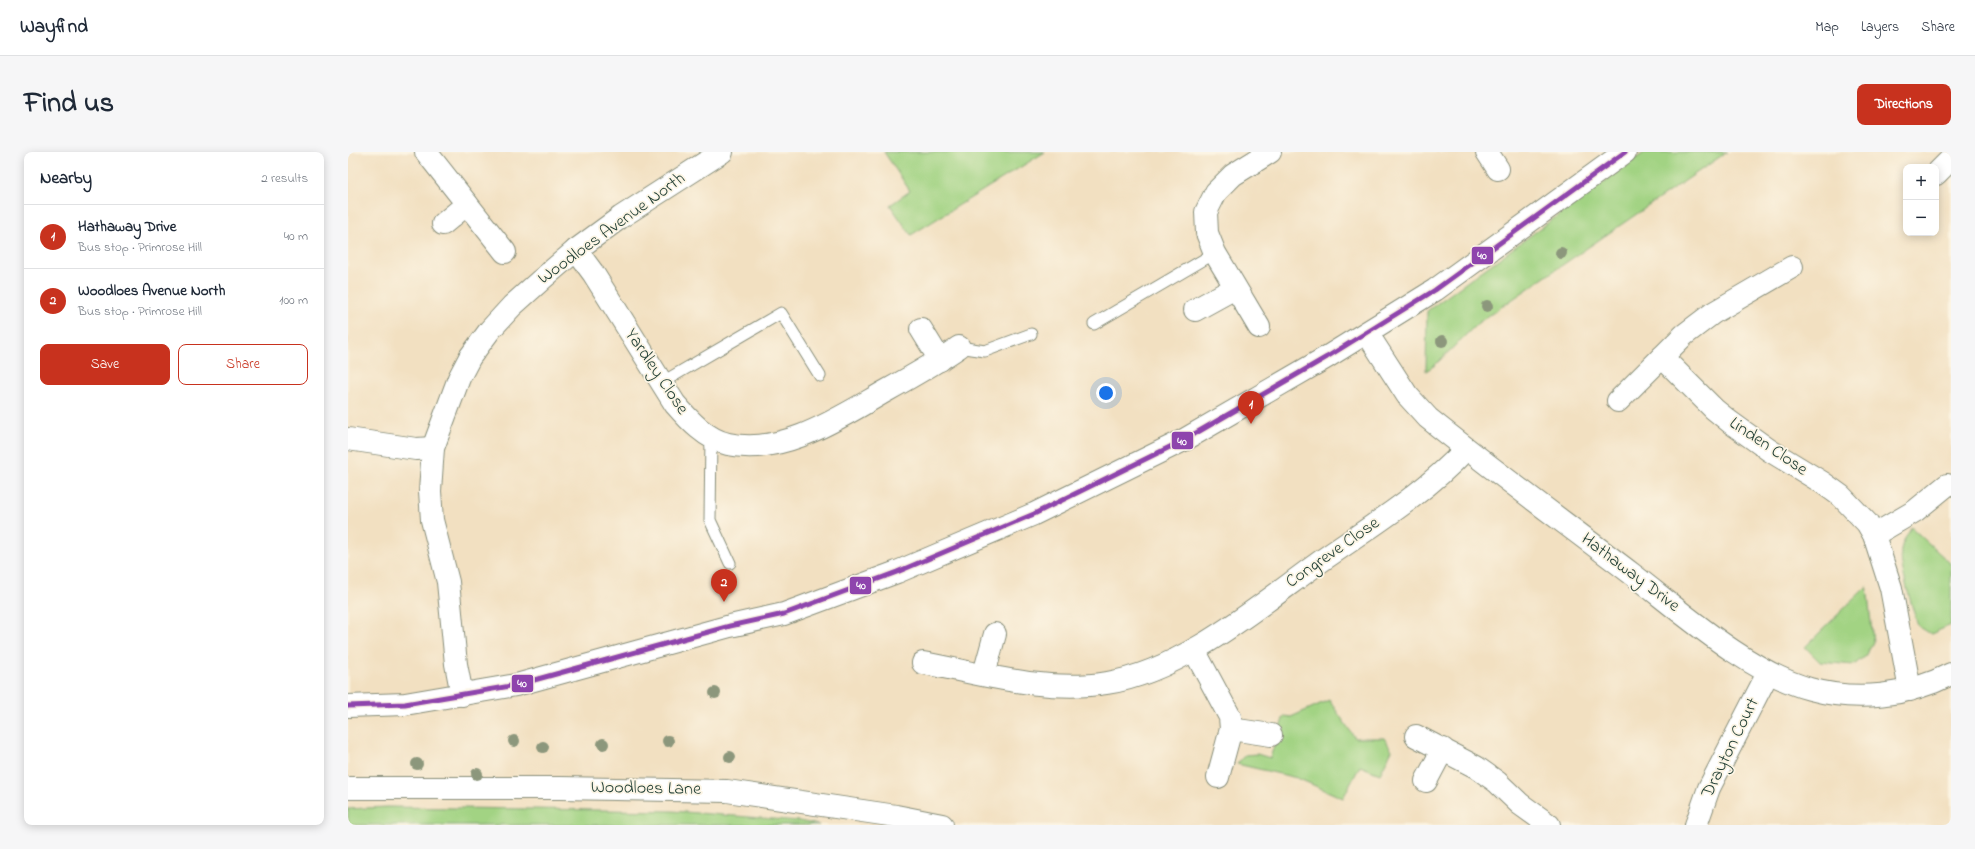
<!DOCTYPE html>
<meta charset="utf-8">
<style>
:root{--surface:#fff;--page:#f6f6f7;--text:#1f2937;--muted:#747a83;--line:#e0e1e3;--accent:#c8321e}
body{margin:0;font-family:"Indie Flower",sans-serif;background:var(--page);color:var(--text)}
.controls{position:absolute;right:12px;top:12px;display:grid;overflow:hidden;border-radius:8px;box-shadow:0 2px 10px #0003}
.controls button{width:36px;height:36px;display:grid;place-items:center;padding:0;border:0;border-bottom:1px solid var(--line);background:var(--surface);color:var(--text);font:20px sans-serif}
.you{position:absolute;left:758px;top:241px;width:14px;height:14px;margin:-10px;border:3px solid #fff;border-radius:50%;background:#1a73e8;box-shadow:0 0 0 6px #1a73e833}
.badge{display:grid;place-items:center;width:26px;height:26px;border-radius:50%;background:var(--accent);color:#fff;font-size:13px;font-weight:700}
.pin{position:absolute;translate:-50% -33px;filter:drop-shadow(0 1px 2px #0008)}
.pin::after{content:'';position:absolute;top:21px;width:14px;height:12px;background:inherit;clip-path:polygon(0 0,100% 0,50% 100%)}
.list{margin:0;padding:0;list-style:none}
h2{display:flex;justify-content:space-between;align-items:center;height:52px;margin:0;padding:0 16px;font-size:17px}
h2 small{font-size:13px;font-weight:400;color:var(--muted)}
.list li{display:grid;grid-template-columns:26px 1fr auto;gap:12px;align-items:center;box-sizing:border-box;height:64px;padding:0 16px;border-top:1px solid var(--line)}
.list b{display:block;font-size:15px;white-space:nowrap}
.list p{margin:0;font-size:13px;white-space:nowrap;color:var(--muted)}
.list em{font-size:13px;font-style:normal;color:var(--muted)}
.actions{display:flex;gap:8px;padding:12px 16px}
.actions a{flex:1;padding:9px 0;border:1px solid var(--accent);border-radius:8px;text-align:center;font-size:14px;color:var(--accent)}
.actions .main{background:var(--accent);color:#fff}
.map{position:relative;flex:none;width:1603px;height:673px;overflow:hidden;border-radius:8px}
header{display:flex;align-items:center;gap:24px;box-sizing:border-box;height:56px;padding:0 20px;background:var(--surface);border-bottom:1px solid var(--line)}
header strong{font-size:19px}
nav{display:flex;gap:22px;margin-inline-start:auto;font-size:14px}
.intro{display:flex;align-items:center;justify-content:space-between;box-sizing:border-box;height:96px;padding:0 24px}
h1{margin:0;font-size:28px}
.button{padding:10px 18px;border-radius:8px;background:var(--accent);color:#fff;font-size:14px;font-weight:700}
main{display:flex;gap:24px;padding:0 24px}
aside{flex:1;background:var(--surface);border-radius:8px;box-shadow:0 2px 10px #0003}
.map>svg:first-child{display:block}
.green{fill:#a2d383;stroke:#60885c}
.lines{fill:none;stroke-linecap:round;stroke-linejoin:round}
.lane-casing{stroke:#888e7a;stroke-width:13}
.street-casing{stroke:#888e7a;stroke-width:24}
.secondary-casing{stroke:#888e7a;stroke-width:24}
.lane{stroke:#fff;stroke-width:11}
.street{stroke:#fff;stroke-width:22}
.secondary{stroke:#fff;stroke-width:22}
.bus-1-casing{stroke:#fcf5e5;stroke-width:8}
.bus-1{stroke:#8e44ad;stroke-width:5}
.tree{fill:#8c977c}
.labels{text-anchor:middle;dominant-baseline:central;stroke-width:3.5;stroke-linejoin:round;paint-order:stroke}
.street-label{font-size:18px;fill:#1f3d34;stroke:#fcf5e5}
.line-badge{stroke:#fcf5e5;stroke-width:1.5}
.badge-label{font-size:11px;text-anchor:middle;font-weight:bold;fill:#fff}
</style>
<header>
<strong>Wayfind</strong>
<nav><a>Map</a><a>Layers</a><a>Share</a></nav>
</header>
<div class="intro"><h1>Find us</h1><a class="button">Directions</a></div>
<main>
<aside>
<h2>Nearby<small>2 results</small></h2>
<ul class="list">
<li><span class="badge">1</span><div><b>Hathaway Drive</b><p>Bus stop · Primrose Hill</p></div><em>40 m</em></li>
<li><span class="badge">2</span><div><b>Woodloes Avenue North</b><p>Bus stop · Primrose Hill</p></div><em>100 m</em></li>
</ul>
<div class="actions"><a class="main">Save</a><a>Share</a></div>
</aside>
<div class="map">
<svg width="1603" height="673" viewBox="0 0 1603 673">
<rect width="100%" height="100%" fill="#fcf5e5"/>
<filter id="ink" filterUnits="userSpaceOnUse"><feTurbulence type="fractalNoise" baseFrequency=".025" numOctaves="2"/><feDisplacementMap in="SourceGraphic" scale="8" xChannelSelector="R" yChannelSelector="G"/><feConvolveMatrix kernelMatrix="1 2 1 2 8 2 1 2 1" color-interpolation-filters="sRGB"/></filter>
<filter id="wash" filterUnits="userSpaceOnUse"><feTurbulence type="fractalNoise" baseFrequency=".012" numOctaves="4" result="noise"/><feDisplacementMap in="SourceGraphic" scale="16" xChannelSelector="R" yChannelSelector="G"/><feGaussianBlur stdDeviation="0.9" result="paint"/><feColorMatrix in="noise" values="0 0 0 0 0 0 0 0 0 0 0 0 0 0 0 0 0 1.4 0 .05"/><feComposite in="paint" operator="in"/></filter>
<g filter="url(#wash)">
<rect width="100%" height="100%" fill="#f2e0c1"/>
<g class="green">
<polygon points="536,0 697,0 563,83 542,53 562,39"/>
<polygon points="1297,0 1379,0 1130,171 1087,213 1078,219 1079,159"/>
<path d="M 1563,375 L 1603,412 L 1603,473 L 1583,482 L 1570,474 C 1565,458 1551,413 1553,398 C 1554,390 1560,381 1563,375 Z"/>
<polygon points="1519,434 1525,490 1517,504 1506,513 1472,510 1457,495"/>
<polygon points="981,548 1007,586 1036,586 1044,598 1032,622 1012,614 995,646 949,626 889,612 897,603 909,602 922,606 936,564 943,565"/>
<polygon points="39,655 324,659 451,669 471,673 0,673 0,657"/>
</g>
</g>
<g filter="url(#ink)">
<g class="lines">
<defs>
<g id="lane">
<polyline points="746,172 867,101"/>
<polyline points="611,195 637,199 683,182"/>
<polyline points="313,231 433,161 472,224"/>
<polyline points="363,285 362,368 382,411"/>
</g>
<g id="street">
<polyline points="78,0 157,100"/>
<polyline points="1139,0 1150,17"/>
<polyline points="1588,22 1603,7"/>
<polyline points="95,72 119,52"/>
<path d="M 228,98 L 245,121 L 327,252 C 341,268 358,287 380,292 C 436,304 492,265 538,239 C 563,225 588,211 611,195"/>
<polyline points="847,158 887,136"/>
<polyline points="911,175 867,101 859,81 858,60 868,40 885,23 922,0"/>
<polyline points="573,177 592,208"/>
<path d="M 1019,181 L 1059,243 L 1080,266 C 1147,320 1216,370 1284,422 C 1335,461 1400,520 1462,537 C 1509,550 1560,544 1603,522"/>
<polyline points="1314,205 1366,257 1382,270 1421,298 1475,331 1493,344 1519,371 1526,383 1543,436 1562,538"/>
<polyline points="1270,249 1336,183 1365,161 1444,115"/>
<polyline points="0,287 68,297 85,296"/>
<polyline points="1526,383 1567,359 1599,333"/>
<polyline points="846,498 882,565 883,577 870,625"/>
<path d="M 575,511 C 635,522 698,541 759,531 C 836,519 914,451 976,407 C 1025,373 1077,341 1118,297"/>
<polyline points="636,522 647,482"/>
<polyline points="114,543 108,512 100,430 84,368 82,339 85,296 111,226 122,205 142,178 164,154 193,128 228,98 273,65 374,0"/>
<polyline points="883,577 923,583"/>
<polyline points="1068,584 1128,615 1149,630 1172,652 1201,673"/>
<polyline points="1078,629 1095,597"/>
<polyline points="0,636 212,636 379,639 548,664 594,673"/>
<polyline points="1348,673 1361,636 1420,521"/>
</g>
<polyline id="secondary" points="0,554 57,552 168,533 382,474 436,462 549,420 686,362 836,288 979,205 1087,138 1277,0"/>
</defs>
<use href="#lane" class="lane-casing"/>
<use href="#street" class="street-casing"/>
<use href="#secondary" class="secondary-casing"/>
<use href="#lane" class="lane"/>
<use href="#street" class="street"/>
<use href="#secondary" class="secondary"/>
<defs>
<polyline id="bus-1" points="0,554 57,552 168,533 382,474 436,462 549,420 686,362 836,288 979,205 1087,138 1277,0"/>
</defs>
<use href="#bus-1" class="bus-1-casing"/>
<use href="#bus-1" class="bus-1"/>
</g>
<g class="tree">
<circle cx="1213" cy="101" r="6"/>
<circle cx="1139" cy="154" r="6"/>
<circle cx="1094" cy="189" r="6"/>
<circle cx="367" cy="541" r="6"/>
<circle cx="166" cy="589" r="6"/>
<circle cx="320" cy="589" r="6"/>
<circle cx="255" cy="592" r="6"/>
<circle cx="195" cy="595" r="6"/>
<circle cx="382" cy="605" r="6"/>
<circle cx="69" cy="612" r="6"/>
<circle cx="129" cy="622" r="6"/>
</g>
</g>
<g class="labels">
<g class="street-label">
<text transform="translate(264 77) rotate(-36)">Woodloes Avenue North</text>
<text transform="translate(308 220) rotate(56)">Yardley Close</text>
<text transform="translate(1420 295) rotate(34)">Linden Close</text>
<text transform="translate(985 401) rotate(-35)">Congreve Close</text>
<text transform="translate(1282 421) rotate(37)">Hathaway Drive</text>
<text transform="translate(1383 596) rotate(-64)">Drayton Court</text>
<text transform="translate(298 637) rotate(1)">Woodloes Lane</text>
</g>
</g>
<g class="line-badge">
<rect x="1123" y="94" width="23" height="19" rx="4" fill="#8e44ad"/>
<rect x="823" y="279" width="23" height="19" rx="4" fill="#8e44ad"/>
<rect x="501" y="424" width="23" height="19" rx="4" fill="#8e44ad"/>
<rect x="163" y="522" width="23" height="19" rx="4" fill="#8e44ad"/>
</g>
<g class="badge-label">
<text x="1134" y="107">40</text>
<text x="834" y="293">40</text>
<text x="513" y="437">40</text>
<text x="174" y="535">40</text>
</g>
</svg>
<div class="controls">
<button>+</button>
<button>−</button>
</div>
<div class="you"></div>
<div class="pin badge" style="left:903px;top:272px">1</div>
<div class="pin badge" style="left:376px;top:450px">2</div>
</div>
</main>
